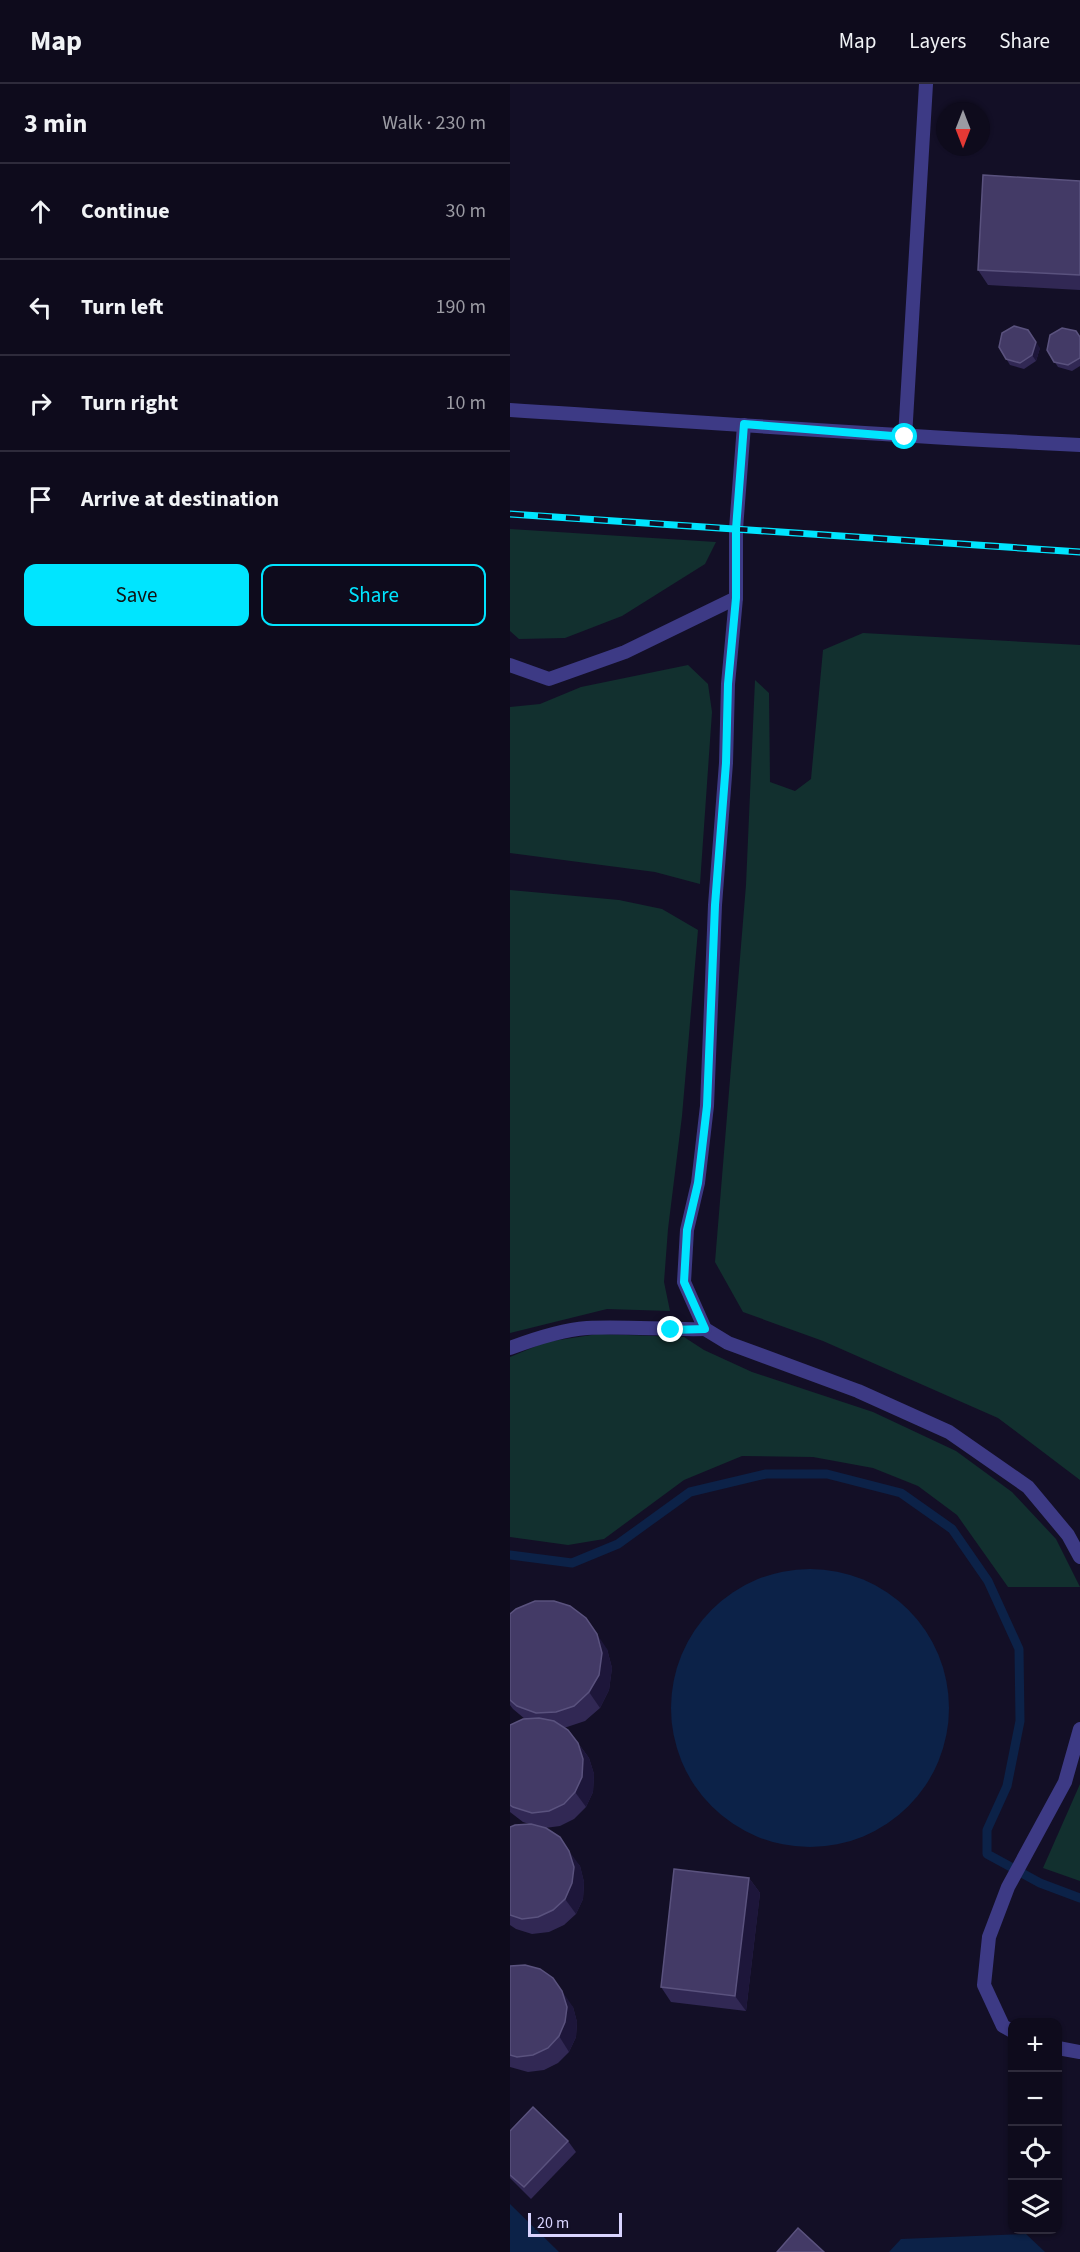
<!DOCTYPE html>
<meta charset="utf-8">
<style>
:root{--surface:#0e0b1c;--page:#171425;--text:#f1f3f6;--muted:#9b9ba3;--line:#2e2b3b;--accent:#00e5ff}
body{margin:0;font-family:"Source Sans 3",sans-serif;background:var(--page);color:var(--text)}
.controls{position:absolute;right:18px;bottom:18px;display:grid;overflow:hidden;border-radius:12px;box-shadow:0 2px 4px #0004}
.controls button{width:54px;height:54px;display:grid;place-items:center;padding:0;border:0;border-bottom:2px solid var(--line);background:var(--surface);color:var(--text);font:30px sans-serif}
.compass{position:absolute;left:426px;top:18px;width:54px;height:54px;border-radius:50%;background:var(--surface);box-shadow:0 2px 4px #0004;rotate:180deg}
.scale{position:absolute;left:18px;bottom:15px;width:94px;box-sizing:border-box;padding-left:6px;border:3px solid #d9d4ff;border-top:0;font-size:16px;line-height:21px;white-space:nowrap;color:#d9d4ff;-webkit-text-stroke:4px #130f26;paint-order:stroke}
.stop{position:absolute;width:18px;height:18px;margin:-14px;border:4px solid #00e5ff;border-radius:50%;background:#fff}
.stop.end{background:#00e5ff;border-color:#fff;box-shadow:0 2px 6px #0008}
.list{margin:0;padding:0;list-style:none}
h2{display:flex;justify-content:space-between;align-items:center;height:78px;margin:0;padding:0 24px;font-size:26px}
h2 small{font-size:20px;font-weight:400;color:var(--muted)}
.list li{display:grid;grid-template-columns:39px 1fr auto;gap:18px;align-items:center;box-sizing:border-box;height:96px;padding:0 24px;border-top:2px solid var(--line)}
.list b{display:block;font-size:22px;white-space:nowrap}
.list em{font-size:20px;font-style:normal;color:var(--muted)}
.actions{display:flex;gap:12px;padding:18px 24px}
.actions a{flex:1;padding:14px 0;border:2px solid var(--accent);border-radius:12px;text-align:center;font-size:21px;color:var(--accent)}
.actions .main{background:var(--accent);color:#111}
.icon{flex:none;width:33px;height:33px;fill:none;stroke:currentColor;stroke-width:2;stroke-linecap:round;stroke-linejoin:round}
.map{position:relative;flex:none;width:570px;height:2168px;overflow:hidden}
header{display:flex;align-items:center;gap:36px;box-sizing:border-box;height:84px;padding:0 30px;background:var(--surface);border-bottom:2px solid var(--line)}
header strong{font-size:28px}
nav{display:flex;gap:33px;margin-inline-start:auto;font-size:21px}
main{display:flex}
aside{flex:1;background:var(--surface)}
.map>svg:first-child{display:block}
.green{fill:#12302f}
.water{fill:#0c2248}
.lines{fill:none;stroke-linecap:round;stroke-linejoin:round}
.stream{stroke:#0c2248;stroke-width:9}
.lane{stroke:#3d3a85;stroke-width:14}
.rail-casing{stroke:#00e5ff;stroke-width:7}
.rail{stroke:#130f26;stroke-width:4.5;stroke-dasharray:14;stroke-linecap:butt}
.wall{fill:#312854}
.shaded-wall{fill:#1d163a}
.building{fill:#433a66;stroke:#5a527e;stroke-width:1.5}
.route{stroke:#00e5ff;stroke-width:8}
</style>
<header>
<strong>Map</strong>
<nav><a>Map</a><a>Layers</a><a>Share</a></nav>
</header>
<main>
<aside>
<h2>3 min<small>Walk · 230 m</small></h2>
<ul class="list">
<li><svg class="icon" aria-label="ahead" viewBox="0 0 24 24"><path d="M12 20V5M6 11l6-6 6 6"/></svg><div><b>Continue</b></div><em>30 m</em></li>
<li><svg class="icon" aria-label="left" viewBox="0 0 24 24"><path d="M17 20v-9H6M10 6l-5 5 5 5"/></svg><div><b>Turn left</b></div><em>190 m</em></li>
<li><svg class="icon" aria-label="right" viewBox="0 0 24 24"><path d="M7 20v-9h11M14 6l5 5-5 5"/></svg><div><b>Turn right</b></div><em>10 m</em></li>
<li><svg class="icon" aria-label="arrive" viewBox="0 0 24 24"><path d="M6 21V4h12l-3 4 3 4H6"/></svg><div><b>Arrive at destination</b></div></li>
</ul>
<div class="actions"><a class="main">Save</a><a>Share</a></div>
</aside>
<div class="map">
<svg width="570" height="2168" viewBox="0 0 570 2168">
<rect width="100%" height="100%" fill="#130f26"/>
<g class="green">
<polygon points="0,445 206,458 195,480 112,532 55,554 9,555 0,547"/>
<polygon points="353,549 570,561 570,1396 488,1334 313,1257 233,1228 205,1178 236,801 245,596 259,609 260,698 285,707 301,695 313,566"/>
<polygon points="178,581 198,600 202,628 190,800 145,788 0,769 0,623 30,620 71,603"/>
<polygon points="0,806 109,816 152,825 188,846 172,1032 158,1145 154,1198 160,1227 97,1225 0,1249"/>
<polygon points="88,1250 174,1253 194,1266 242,1288 363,1328 446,1367 502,1408 546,1455 570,1503 498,1503 447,1431 408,1402 363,1384 303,1373 232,1372 174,1396 94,1455 58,1461 0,1453 0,1273 36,1258"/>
<polygon points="570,1700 570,1797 533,1784"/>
</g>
<g class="water">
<circle cx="300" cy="1624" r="139"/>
<polygon points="0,2120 49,2168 0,2168"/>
<polygon points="516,2150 535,2168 379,2168 391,2155"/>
</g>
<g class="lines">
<polyline class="stream" points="0,1471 62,1479 108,1460 180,1408 256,1390 317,1390 391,1409 442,1445 478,1497 509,1565 510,1637 497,1702 477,1746 477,1770 530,1799 570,1814"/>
<g class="lane">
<path d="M 0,326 C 190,338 380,352 570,361"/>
<polyline points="234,341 226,445 226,514 218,600 216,679 205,821 197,1022 188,1099 177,1146 174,1198 195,1245 218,1259 348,1307 439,1348 518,1403 558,1451 570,1473"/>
<polyline points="395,353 416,0"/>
<polyline points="0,581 39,595 115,568 226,514"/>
<path d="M 0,1264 C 24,1255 51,1246 77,1244 C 116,1242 156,1246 195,1245"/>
<polyline points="502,1947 493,1942 474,1901 479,1853 498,1803 555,1698 570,1645"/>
<polyline points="548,1964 570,1968"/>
</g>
<defs>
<polyline id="rail" points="0,430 570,468"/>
</defs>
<use href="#rail" class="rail-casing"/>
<use href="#rail" class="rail"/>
</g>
<g class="wall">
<polygon points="570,97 570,206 478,201 468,186"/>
<polygon points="566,247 570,252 570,282 562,287 548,283 537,266"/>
<polygon points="489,263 530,264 526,277 514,285 500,281"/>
<polygon points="0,1530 97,1565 102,1584 99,1606 90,1624 75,1637 54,1644 68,1659 79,1674 84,1690 83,1708 76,1723 64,1735 50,1742 35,1744 70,1782 74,1798 73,1815 66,1830 54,1841 39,1848 22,1850 6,1845 0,1841 0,1743 19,1740 13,1738 0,1728 0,1641 15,1635 3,1625 0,1621"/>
<polygon points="239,1794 250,1809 236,1927 161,1918 151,1903"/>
<polygon points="0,1882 63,1923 67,1938 66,1953 59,1968 48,1979 34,1986 18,1988 0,1983"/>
<polygon points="0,2047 58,2057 66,2068 21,2115 0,2094"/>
</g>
<g class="shaded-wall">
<polygon points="518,246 530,264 526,277 522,271"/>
<polygon points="76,1534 97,1565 102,1584 99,1606 90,1624 79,1608"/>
<polygon points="68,1659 79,1674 84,1690 83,1708 76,1723 65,1708"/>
<polygon points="59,1767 70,1782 74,1798 73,1815 66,1830 55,1815"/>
<polygon points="239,1794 250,1809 236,1927 225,1912"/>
<polygon points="43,1894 63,1923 67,1938 66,1953 59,1968 49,1952"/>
</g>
<g class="building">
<polygon points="473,91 570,97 570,191 468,186"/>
<polygon points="504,242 518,246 526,258 522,271 510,279 496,275 489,263 492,249"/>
<polygon points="552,244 566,247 570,253 570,274 558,281 544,278 537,266 540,251"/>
<polygon points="25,1517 44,1517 60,1522 76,1534 87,1550 92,1569 89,1591 79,1608 64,1622 46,1628 26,1629 7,1622 0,1616 0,1530 6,1525"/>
<polygon points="29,1634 44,1637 58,1646 68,1659 73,1675 72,1693 65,1708 54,1720 39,1727 22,1729 3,1723 0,1721 0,1641 13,1635"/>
<polygon points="21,1740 36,1744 50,1753 59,1767 64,1783 62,1799 55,1815 43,1826 28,1833 12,1835 0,1831 0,1743 5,1741"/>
<polygon points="164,1785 239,1794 225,1912 151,1903"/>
<polygon points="15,1881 30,1885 43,1894 52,1907 57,1923 55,1938 49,1952 38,1964 23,1971 7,1973 0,1971 0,1882"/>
<polygon points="23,2023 58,2057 14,2103 0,2091 0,2047"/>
<polygon points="288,2144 314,2168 267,2168"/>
</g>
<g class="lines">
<polyline class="route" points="161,1246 195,1245 174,1198 177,1146 188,1099 197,1022 205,821 216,679 218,600 226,514 226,445 234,340 395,353"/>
</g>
</svg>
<div class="controls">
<button>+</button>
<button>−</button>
<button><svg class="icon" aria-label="locate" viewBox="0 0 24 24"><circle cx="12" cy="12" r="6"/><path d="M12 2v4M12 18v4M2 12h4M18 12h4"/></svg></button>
<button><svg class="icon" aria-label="layers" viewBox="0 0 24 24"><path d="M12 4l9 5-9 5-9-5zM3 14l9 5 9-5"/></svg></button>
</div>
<svg class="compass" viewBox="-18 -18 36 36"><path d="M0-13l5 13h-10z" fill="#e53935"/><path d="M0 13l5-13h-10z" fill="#9b9ba3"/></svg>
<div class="scale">20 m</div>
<div class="stop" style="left:395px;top:353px"></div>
<div class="stop end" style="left:161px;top:1246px"></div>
</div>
</main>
